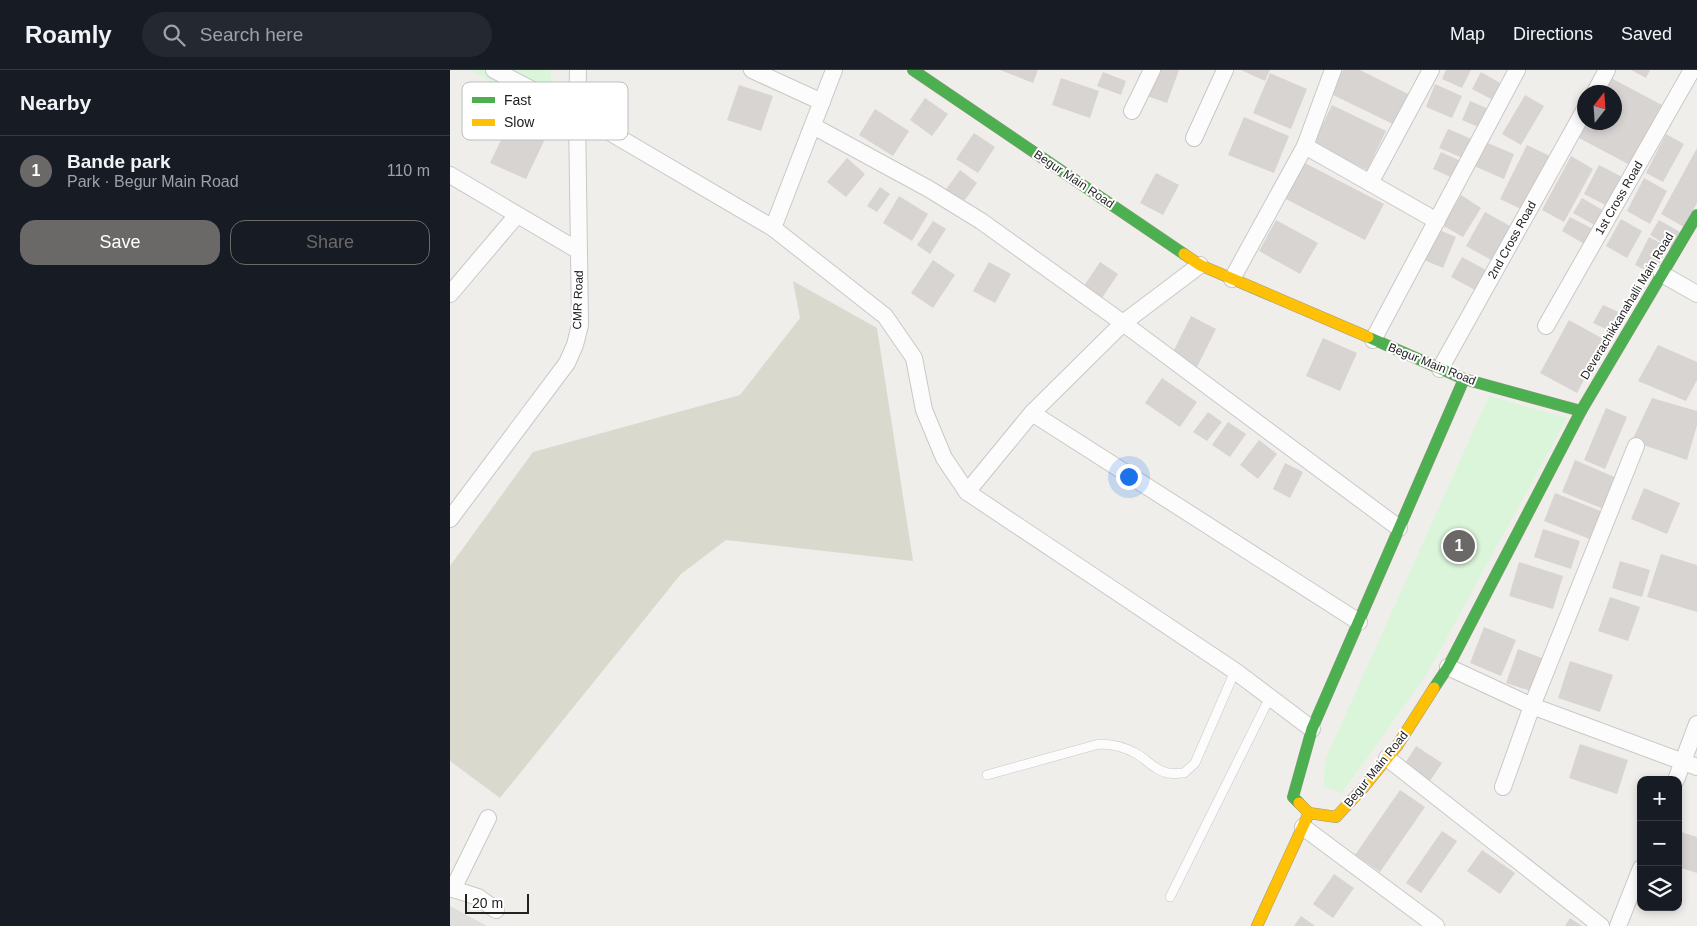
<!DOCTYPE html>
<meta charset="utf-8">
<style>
:root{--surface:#171b24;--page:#242831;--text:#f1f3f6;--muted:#9ea1a6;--line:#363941;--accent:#6a6968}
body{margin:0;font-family:Helvetica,sans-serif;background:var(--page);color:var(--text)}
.controls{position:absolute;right:15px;bottom:15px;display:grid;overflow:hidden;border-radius:10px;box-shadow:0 2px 8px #0003}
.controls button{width:45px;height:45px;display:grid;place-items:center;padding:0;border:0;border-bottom:1px solid var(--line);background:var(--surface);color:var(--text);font:25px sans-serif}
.compass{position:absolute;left:1127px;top:15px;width:45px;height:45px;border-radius:50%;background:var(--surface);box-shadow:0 2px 8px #0003;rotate:17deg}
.scale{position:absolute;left:15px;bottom:12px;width:64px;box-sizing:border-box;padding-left:5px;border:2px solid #222;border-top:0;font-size:14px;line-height:18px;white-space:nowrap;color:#222;-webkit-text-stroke:4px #fff;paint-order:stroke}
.you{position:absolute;left:678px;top:406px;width:18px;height:18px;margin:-12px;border:4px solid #fff;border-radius:50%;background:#1a73e8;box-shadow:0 0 0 8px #1a73e833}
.badge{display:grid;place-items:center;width:32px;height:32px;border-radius:50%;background:var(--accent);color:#fff;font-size:16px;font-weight:700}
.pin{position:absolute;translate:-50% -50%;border:2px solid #fff;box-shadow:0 1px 5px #0006}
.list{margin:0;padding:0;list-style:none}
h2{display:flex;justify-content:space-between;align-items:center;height:65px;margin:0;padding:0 20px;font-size:21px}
h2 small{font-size:16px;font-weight:400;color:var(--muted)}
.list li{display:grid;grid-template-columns:32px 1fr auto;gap:15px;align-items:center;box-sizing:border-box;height:70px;padding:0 20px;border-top:1px solid var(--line)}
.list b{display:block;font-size:19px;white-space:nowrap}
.list p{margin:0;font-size:16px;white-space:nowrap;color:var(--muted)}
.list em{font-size:16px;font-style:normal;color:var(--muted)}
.actions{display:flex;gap:10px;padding:15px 20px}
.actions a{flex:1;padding:11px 0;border:1px solid var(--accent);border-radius:15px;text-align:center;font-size:18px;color:var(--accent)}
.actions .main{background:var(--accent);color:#fff}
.icon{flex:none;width:28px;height:28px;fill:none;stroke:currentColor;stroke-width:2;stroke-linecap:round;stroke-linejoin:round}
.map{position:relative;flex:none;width:1247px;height:856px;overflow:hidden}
header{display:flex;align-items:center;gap:30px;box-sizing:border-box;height:70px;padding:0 25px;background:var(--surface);border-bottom:1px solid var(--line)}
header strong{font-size:24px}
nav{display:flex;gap:28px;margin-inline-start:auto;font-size:18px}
.search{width:350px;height:45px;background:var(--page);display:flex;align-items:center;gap:12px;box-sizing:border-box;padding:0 18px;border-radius:28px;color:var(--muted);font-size:19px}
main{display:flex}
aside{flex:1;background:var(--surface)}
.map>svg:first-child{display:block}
.residential{fill:#dfdedc}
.construction{fill:#d9d9cd}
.park{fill:#daf5da}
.building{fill:#d7d4d2}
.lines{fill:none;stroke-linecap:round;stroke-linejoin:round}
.lane-casing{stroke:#c9c8c7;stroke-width:10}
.street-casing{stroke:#c9c8c7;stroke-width:18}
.fast-casing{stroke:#999a82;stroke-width:12}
.slow-casing{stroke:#999a82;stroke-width:12}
.lane{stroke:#fdfcfc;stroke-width:9}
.street{stroke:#fdfcfc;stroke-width:16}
.fast{stroke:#4caf50;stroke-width:11}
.slow{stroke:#ffc107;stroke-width:11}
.labels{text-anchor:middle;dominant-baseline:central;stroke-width:4;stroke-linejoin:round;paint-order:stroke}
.street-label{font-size:12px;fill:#222;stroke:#fff}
.key{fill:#fff;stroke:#bdbdbd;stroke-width:1}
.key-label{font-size:14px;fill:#222}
</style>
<header>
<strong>Roamly</strong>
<div class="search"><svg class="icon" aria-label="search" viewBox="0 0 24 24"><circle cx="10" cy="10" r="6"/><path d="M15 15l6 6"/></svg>Search here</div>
<nav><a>Map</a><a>Directions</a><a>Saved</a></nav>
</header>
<main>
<aside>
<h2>Nearby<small></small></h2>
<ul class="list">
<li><span class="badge">1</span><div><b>Bande park</b><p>Park · Begur Main Road</p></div><em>110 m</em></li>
</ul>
<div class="actions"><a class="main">Save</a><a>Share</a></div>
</aside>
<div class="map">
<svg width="1247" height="856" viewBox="0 0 1247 856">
<rect width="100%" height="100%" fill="#f0eeeb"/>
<polygon class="residential" points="0,836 37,856 0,856"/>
<polygon class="construction" points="343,211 427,258 463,491 276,470 231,504 50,728 0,691 0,496 83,382 290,325 350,248"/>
<g class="park">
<polygon points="21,0 101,0 101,33 89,40"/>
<polygon points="1039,326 1117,348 977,604 892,723 873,716 876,688"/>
</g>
<g class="building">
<polygon points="550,0 588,0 583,13"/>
<polygon points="703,0 729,0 717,33 694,25"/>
<polygon points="791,0 820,0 815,11"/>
<polygon points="893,0 910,0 960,25 945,55 881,24"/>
<polygon points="996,0 1021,0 1012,18 992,9"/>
<polygon points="1181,0 1200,0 1196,8"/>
<polygon points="653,2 676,11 671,25 647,16"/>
<polygon points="1031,2 1052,14 1043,30 1022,19"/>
<polygon points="820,3 857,19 841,59 803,43"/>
<polygon points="611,8 649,21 640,48 602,35"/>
<polygon points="1161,8 1212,35 1180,95 1129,68 1137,52 1164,52 1164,22 1153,22"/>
<polygon points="985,14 1012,26 1002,48 976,37"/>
<polygon points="289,15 323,26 311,61 277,50"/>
<polygon points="1075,25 1094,36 1071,75 1052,64"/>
<polygon points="475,28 498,44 482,66 460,50"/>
<polygon points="1020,31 1041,40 1033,59 1012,50"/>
<polygon points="882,35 936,61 917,100 863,74"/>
<polygon points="425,39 459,61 443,86 409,65"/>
<polygon points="794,47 839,66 824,103 778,85"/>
<polygon points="59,53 95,69 76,109 40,93"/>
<polygon points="998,59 1024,70 1015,89 989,78"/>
<polygon points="524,63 545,77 528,103 506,89"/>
<polygon points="1216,64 1234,74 1213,112 1196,103"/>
<polygon points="1035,72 1064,84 1054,109 1024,96"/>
<polygon points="1077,75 1104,88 1077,142 1050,129"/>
<polygon points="1247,78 1247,133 1234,157 1211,144"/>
<polygon points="991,82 1015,93 1007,110 983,99"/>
<polygon points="1121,86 1143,99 1114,152 1092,140"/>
<polygon points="397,88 415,104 396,127 377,112"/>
<polygon points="853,92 934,134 915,170 834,128"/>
<polygon points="1149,95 1174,108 1159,137 1134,124"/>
<polygon points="510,100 527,113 509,138 492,125"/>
<polygon points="706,103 729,115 713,145 690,133"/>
<polygon points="1194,108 1217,121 1200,154 1177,141"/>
<polygon points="430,117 440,124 427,142 417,136"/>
<polygon points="1011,125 1031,138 1013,167 992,155"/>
<polygon points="449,126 478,144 462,171 433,153"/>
<polygon points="1132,128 1156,142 1148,157 1123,143"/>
<polygon points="1035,142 1062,157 1043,191 1016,176"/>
<polygon points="1120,147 1145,160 1136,175 1112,161"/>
<polygon points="1171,149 1192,161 1177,188 1156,176"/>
<polygon points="826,150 868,173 850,204 809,181"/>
<polygon points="1209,150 1230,162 1221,178 1200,165"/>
<polygon points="483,151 496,159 480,184 467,175"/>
<polygon points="987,159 1006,167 993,198 974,190"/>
<polygon points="1199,167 1218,177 1204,204 1185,195"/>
<polygon points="1012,187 1036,200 1025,220 1001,207"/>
<polygon points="483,190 505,205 483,238 461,223"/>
<polygon points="539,192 561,204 545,233 523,221"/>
<polygon points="650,192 668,204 652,228 634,216"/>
<polygon points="1153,235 1173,244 1164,263 1143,253"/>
<polygon points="741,246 766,259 747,297 722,284"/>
<polygon points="1119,250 1155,270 1127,323 1090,303"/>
<polygon points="873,268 907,283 890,321 856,306"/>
<polygon points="1208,275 1247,292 1247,310 1236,331 1188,311"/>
<polygon points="712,308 747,332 730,357 695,333"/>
<polygon points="1202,328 1247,341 1247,355 1237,390 1182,371"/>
<polygon points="1156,338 1177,347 1155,399 1134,390"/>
<polygon points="758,342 772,352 757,371 743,362"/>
<polygon points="778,352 796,364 780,387 762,375"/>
<polygon points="809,370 827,384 808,409 790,395"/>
<polygon points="1125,390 1169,409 1156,440 1112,422"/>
<polygon points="835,393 853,402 840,428 823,419"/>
<polygon points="1194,418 1230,433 1217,464 1181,449"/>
<polygon points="1105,423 1153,442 1142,470 1094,451"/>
<polygon points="1093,459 1130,471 1121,499 1084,487"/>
<polygon points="1211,484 1247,495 1247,542 1197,527"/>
<polygon points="1170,491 1200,500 1192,527 1162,518"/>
<polygon points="1069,492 1113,506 1103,539 1059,526"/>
<polygon points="1160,527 1190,537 1178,571 1148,561"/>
<polygon points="1034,557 1066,570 1051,606 1020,593"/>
<polygon points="1068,579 1092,588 1081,621 1056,613"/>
<polygon points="1120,591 1163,605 1150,642 1108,628"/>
<polygon points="1130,674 1178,690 1167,724 1119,708"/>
<polygon points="966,676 992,693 980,711 954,695"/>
<polygon points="950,720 975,737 930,802 905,785"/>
<polygon points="992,761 1007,771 971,823 956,813"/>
<polygon points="1228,761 1247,767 1247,803 1228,797"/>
<polygon points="1032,780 1065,803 1050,824 1017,801"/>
<polygon points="884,804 904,818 883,848 863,834"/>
<polygon points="851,846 865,856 844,856"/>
<polygon points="1120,848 1132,856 1115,856"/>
</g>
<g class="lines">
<defs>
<g id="lane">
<path d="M 537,705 L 649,674 C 663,674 675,677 687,684 C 697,690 706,701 718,703 C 723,704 729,703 734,703 L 745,693 L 785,601"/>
<polyline points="720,827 820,627"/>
</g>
<g id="street">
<polyline points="44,0 127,43 323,158 384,0"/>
<polyline points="302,0 372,32"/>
<polyline points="1145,22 1157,0"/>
<polyline points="682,41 702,0"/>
<polyline points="363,56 479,119 531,151 673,253 949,458"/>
<polyline points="744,68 775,0"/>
<polyline points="855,76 987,151"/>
<polyline points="0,105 129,181"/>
<polyline points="920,113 981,0"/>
<polyline points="323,158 435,246 464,288 474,340 494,388 517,422"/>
<polyline points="750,195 673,253 582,343 517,422 785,601 862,659"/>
<polyline points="1212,204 1247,224"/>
<polyline points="782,209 855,76 883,0"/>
<polyline points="0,224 67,145"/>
<polyline points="1096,256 1242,0"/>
<polyline points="923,270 1067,0"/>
<polyline points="990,299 1134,41"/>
<polyline points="582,343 909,552"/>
<polyline points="0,449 117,293 125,275 130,255 127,43 128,0"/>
<polyline points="998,597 1082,636 1247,697"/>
<polyline points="937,688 1151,856"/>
<polyline points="1226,710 1247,654"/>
<polyline points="1053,717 1082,636 1186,376"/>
<polyline points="853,757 986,856"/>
<polyline points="0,818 28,827 46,840"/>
<polyline points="3,819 38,748"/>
<polyline points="1168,856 1191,798"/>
</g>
<g id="fast">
<polyline points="463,0 734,184"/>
<polyline points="918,267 1014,309 1131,341"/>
<polyline points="984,618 998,597 1131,341 1247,145"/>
<polyline points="849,733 843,727 862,659 1014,309"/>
</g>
<g id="slow">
<polyline points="734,184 750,195 918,267"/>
<polyline points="849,733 859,743 886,747 913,718 947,676 984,618"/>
<polyline points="807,856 859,743"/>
</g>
</defs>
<use href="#lane" class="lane-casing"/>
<use href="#street" class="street-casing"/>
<use href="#fast" class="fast-casing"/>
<use href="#slow" class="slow-casing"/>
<use href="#lane" class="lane"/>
<use href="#street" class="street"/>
<use href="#fast" class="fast"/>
<use href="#slow" class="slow"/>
</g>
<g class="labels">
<g class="street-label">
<text transform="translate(624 109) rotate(34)">Begur Main Road</text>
<text transform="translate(1169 128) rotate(-60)">1st Cross Road</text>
<text transform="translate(1062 170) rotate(-61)">2nd Cross Road</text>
<text transform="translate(128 230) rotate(-88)">CMR Road</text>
<text transform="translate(1177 236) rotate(-59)">Deverachikkanahalli Main Road</text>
<text transform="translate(982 294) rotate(22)">Begur Main Road</text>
<text transform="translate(926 699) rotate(-51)">Begur Main Road</text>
</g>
</g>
<rect x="12" y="12" width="166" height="58" rx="8" class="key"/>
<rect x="22" y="27" width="23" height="6" fill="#4caf50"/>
<rect x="22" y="49" width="23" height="7" fill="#ffc107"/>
<g class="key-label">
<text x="54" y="35">Fast</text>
<text x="54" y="57">Slow</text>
</g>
</svg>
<div class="controls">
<button>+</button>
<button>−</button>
<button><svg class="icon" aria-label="layers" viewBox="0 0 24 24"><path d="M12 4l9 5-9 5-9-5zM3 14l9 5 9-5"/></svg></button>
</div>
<svg class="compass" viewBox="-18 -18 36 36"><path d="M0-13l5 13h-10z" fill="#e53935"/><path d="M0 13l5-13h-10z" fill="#9ea1a6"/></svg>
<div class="scale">20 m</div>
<div class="you"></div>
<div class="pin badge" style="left:1009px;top:476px">1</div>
</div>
</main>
